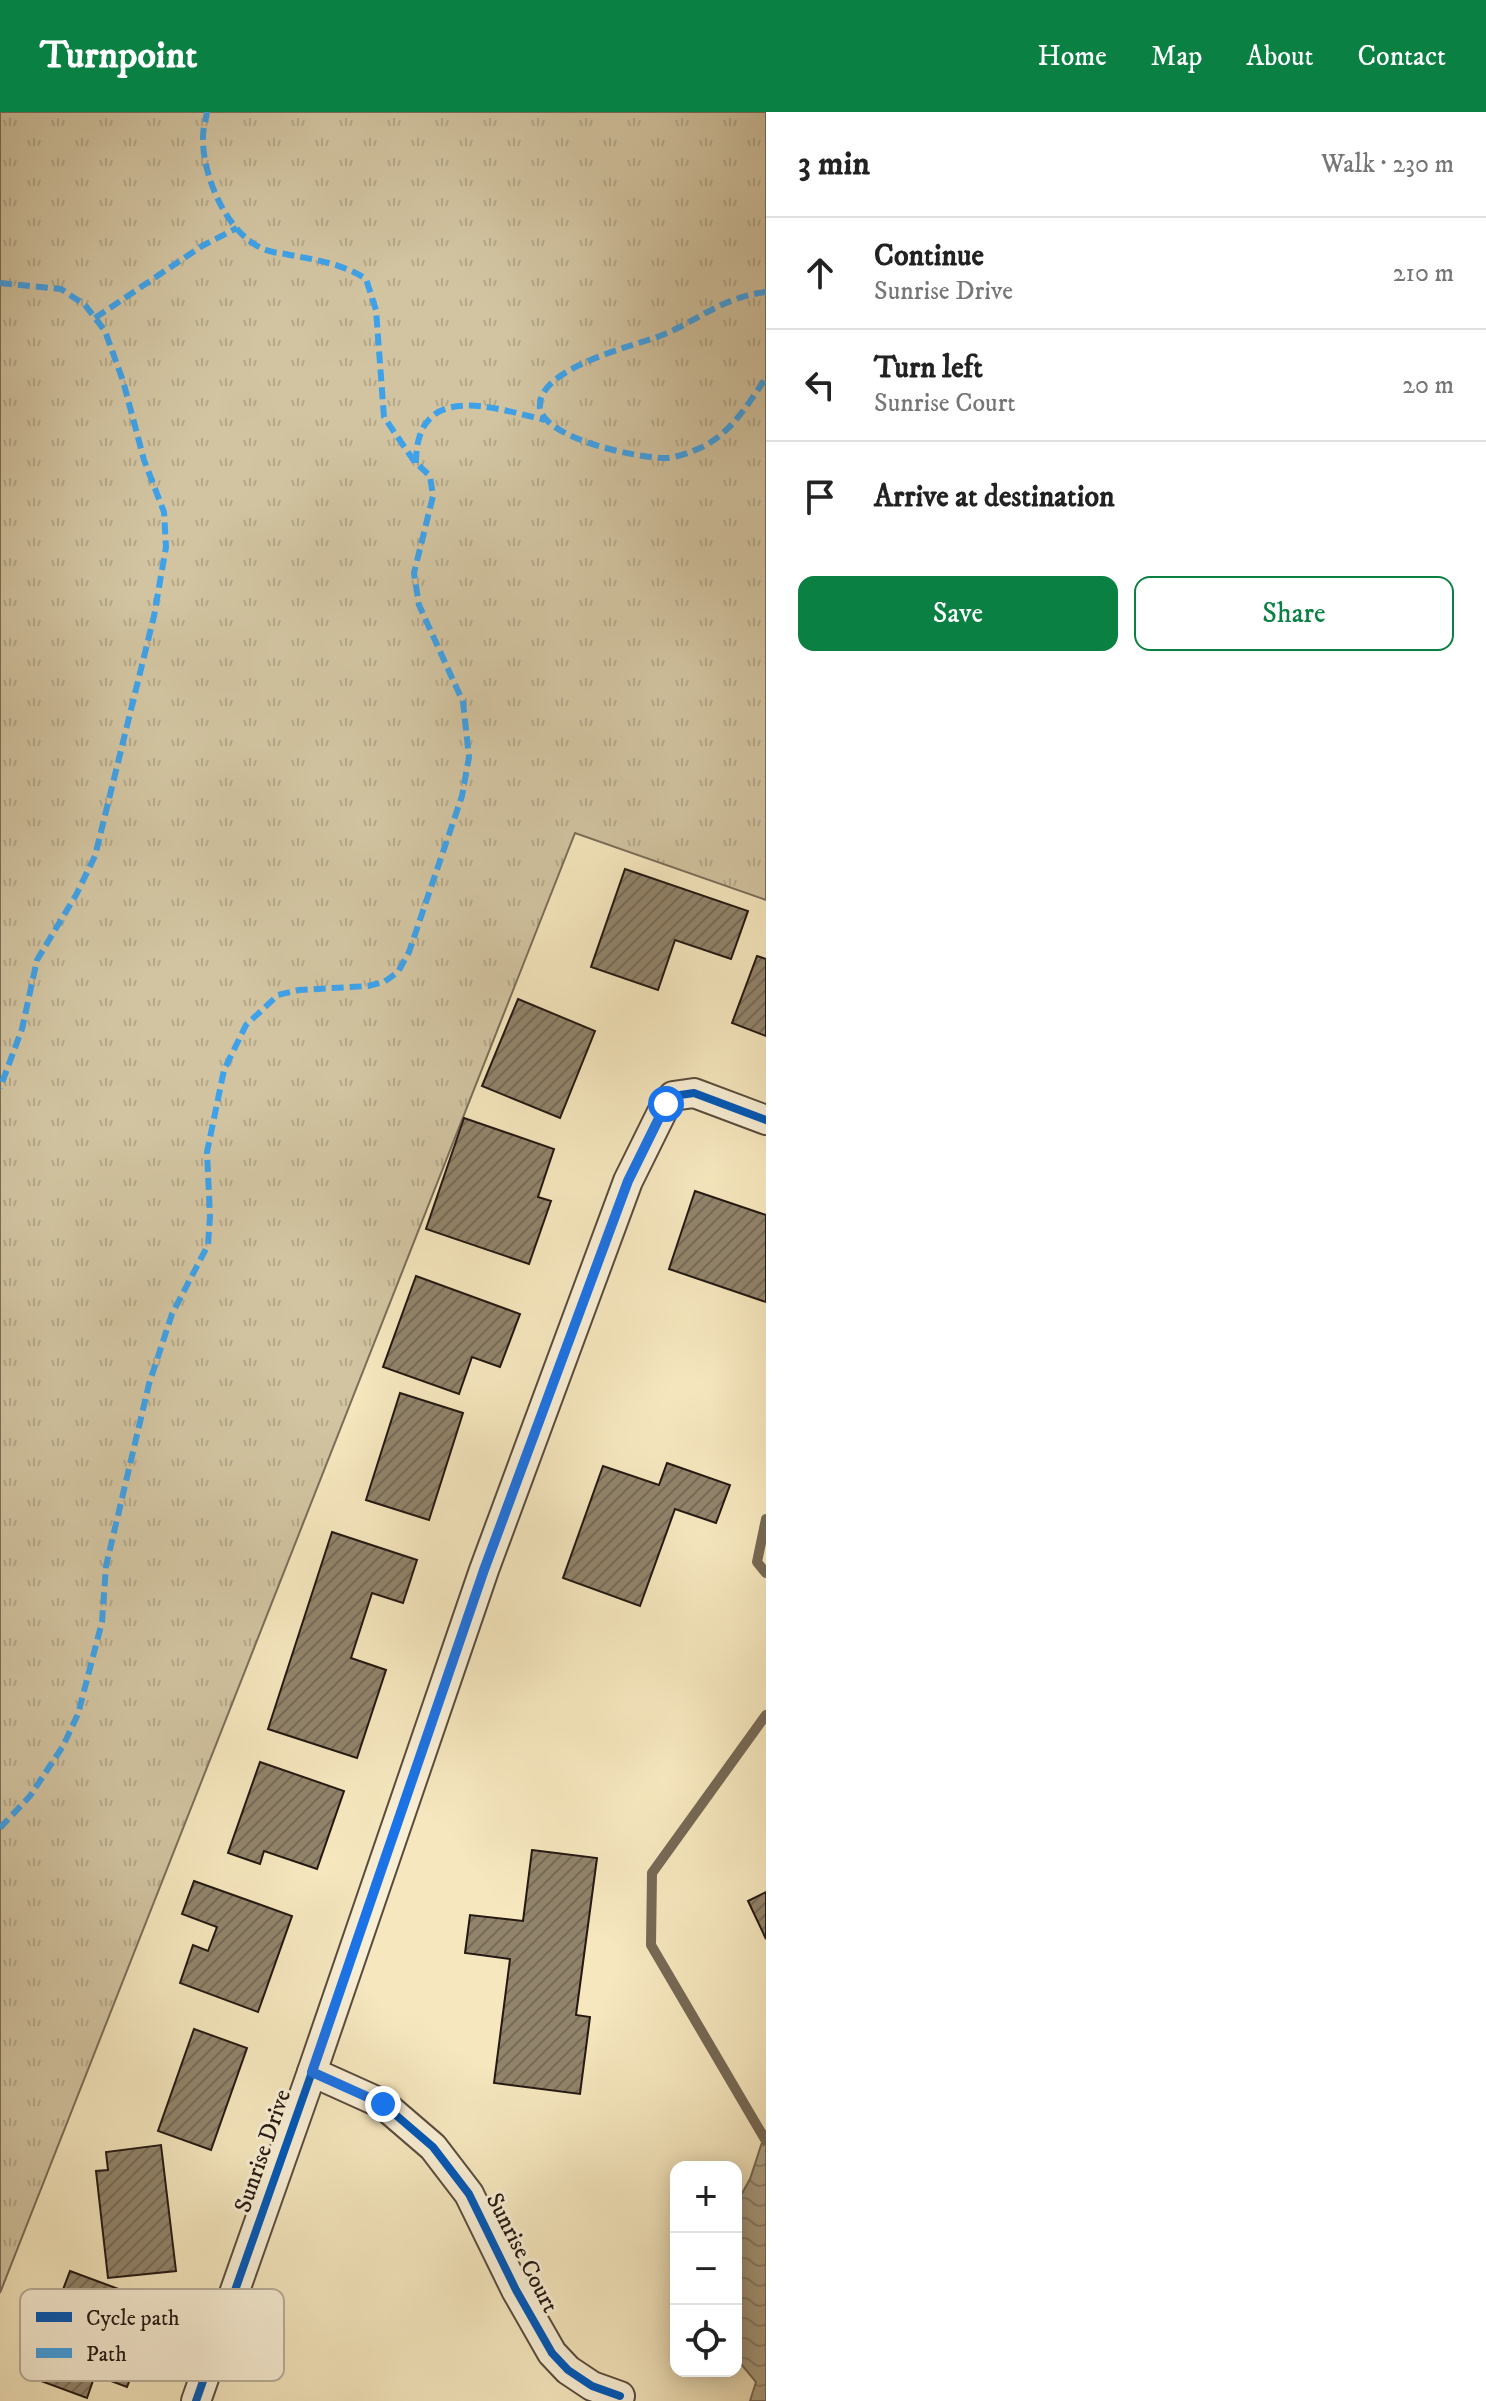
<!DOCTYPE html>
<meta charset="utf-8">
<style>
:root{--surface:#fff;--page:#f2f2f2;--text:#222;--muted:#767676;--line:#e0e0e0;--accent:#0b8043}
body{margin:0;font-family:"IM FELL DW Pica",serif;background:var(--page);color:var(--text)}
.controls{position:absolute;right:24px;bottom:24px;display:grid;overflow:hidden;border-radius:16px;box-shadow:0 4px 20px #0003}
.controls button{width:72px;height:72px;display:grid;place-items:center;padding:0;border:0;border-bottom:2px solid var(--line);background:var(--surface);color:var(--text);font:40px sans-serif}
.stop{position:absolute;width:24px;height:24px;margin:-18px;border:6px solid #1a73e8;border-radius:50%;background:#fff}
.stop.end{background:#1a73e8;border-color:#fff;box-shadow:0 2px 8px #0008}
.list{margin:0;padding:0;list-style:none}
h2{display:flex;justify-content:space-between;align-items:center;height:104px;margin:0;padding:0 32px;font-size:34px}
h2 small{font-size:26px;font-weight:400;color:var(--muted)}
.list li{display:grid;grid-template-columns:52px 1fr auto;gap:24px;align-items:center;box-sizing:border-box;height:112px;padding:0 32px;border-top:2px solid var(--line)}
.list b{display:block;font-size:30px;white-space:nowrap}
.list p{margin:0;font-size:26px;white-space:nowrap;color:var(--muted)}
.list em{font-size:26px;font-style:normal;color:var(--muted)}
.actions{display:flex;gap:16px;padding:24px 32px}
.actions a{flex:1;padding:18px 0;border:2px solid var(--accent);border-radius:16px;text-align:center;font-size:28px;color:var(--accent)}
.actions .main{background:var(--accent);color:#fff}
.icon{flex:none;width:44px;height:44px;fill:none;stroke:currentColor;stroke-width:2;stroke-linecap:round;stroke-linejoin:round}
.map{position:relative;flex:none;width:766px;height:2289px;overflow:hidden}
header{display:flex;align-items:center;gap:48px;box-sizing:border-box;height:112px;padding:0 40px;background:var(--accent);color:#fff}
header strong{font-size:38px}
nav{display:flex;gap:44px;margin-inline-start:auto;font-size:28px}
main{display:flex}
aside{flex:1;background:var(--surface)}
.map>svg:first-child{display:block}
.grass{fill:url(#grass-tufts);stroke:#7a6e5a;stroke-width:2}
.water{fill:url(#water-waves);stroke:#766a56;stroke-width:2}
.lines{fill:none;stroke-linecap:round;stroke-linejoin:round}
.stream{stroke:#766a56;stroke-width:10}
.building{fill:url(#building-hatch);stroke:#231812;stroke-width:2}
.minor-casing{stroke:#584c3d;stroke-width:32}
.minor{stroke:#f9efd5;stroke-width:28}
.quiet{stroke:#3ea2ea;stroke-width:6;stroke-dasharray:12 6;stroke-linecap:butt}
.cycleway-casing{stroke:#f9efd5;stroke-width:13}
.cycleway{stroke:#0057b8;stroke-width:8}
.route{stroke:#1a73e8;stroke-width:10}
.labels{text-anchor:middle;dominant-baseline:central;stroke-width:6;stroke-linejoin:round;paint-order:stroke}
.street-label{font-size:24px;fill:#231812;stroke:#f9efd5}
.key{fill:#f9efd5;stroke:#b9ae9a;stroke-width:2}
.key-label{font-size:22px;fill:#231812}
</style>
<header>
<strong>Turnpoint</strong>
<nav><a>Home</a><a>Map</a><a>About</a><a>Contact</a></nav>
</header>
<main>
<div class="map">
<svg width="766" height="2289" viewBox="0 0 766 2289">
<defs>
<pattern id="grass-tufts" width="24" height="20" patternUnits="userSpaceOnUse" patternTransform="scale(2)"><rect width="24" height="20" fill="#d2c4a1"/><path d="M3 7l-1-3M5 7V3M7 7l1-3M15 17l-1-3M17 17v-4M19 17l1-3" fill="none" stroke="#b4a88a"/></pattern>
<pattern id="water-waves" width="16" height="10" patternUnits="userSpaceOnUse" patternTransform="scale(2)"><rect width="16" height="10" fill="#aea184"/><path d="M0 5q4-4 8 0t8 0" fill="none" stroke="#8d826b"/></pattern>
<pattern id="building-hatch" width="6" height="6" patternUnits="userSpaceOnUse" patternTransform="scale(2)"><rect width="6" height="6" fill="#91846b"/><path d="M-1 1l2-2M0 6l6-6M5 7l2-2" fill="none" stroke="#766b57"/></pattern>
</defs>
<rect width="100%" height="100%" fill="#f6e7be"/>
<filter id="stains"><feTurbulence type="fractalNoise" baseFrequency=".0025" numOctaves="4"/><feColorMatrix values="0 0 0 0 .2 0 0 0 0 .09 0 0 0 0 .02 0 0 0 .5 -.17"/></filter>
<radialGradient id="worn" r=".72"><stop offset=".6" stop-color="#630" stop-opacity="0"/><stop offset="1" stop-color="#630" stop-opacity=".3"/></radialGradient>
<polygon class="grass" points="0,0 766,0 766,788 575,721 0,2181"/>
<polygon class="water" points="766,2018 766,2289 750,2289 756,2270 736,2246 736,2092 750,2067"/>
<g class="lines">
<g class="stream">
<polyline points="766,1407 757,1450 766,1461"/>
<polyline points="766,1603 652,1761 651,1833 766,2029"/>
</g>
</g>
<g class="building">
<polygon points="625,757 748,799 731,847 675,828 658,878 591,855"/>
<polygon points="757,844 766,847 766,924 732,911"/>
<polygon points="518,887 595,919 560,1006 482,974"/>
<polygon points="464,1006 554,1037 538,1085 551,1089 529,1152 426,1117"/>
<polygon points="695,1079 766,1103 766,1190 669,1157"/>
<polygon points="416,1164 520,1202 500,1255 472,1245 459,1282 383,1255"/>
<polygon points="400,1281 463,1301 429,1408 366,1388"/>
<polygon points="667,1351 730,1373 716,1411 675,1397 640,1494 563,1466 603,1354 659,1373"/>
<polygon points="332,1420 417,1448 403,1491 372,1481 351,1546 386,1558 357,1646 268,1617"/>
<polygon points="260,1650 344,1679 317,1757 264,1739 260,1752 228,1741"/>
<polygon points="532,1738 597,1746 576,1903 590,1905 580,1982 494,1971 510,1847 465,1841 470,1803 523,1809"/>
<polygon points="194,1769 292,1804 258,1900 180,1871 193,1833 208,1839 217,1815 182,1802"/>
<polygon points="766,1780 766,1827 748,1789"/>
<polygon points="194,1917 247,1936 211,2038 158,2019"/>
<polygon points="161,2033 176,2159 108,2166 96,2059 108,2058 106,2040"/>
<polygon points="70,2159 159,2192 127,2275 95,2263 87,2286 30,2265"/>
</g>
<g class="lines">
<defs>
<g id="minor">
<polyline points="312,1960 383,1992 433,2035 469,2082 516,2178 552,2241 568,2258 592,2274 620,2284"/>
<polyline points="196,2289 312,1960 484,1458 628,1069 666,992 673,984 694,981 766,1008"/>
</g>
</defs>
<use href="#minor" class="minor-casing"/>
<use href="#minor" class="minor"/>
<g class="quiet">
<polyline points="0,171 61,177 85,193 105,219 123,269 144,348 164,400 166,435 154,504 95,744 76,783 37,848 22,917 0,976"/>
<path d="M 766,180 C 720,186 700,208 660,224 C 633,234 535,257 540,296 C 545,327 638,346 665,346 C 675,346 691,340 700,336 C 731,322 747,293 766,266"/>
<polyline points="95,206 202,134 237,116"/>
<path d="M 416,351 C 416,269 491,295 545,308"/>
<path d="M 0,1716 L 30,1684 L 63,1634 L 78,1602 L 102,1510 L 106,1454 L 149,1272 L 172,1202 L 208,1133 L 210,1104 L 207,1040 L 224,958 L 246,913 L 278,883 L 299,878 L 368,874 L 384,870 L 398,860 L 409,840 L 462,684 L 469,645 L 463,590 L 419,493 L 414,461 L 433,384 L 430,364 L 414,349 L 384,305 L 376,198 L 366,167 C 343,152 317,148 290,143 C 282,141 273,141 266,138 C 227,124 202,63 203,25 C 203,16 206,8 207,0"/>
</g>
<defs>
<g id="cycleway">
<polyline points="312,1960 383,1992 433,2035 469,2082 516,2178 552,2241 568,2258 592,2274 620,2284"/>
<polyline points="196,2289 312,1960 484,1458 628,1069 666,992 673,984 694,981 766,1008"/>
</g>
</defs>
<use href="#cycleway" class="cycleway-casing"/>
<use href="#cycleway" class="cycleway"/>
</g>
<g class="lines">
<polyline class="route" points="383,1992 312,1960 484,1458 628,1069 666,992"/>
</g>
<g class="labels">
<g class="street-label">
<text transform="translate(263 2039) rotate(-71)">Sunrise Drive</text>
<text transform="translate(522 2141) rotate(63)">Sunrise Court</text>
</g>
</g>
<rect x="20" y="2177" width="264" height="92" rx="12" class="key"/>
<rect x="36" y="2200" width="36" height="10" fill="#0057b8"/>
<rect x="36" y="2236" width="36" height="10" fill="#3ea2ea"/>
<g class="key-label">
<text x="86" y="2213">Cycle path</text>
<text x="86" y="2249">Path</text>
</g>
<rect width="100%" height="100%" filter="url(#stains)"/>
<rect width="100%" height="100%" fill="url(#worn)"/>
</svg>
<div class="controls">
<button>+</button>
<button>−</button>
<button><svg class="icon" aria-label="locate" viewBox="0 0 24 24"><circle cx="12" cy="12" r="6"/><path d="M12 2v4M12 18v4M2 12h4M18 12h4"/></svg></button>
</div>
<div class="stop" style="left:666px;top:992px"></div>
<div class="stop end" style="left:383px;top:1992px"></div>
</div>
<aside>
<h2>3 min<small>Walk · 230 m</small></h2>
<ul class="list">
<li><svg class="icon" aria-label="ahead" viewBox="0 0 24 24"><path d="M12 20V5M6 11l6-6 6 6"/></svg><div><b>Continue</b><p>Sunrise Drive</p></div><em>210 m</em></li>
<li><svg class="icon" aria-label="left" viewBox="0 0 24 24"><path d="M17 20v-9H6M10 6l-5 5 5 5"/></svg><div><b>Turn left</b><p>Sunrise Court</p></div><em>20 m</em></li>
<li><svg class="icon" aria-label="arrive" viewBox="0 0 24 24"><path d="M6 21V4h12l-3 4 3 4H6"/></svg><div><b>Arrive at destination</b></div></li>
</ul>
<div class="actions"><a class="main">Save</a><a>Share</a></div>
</aside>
</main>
